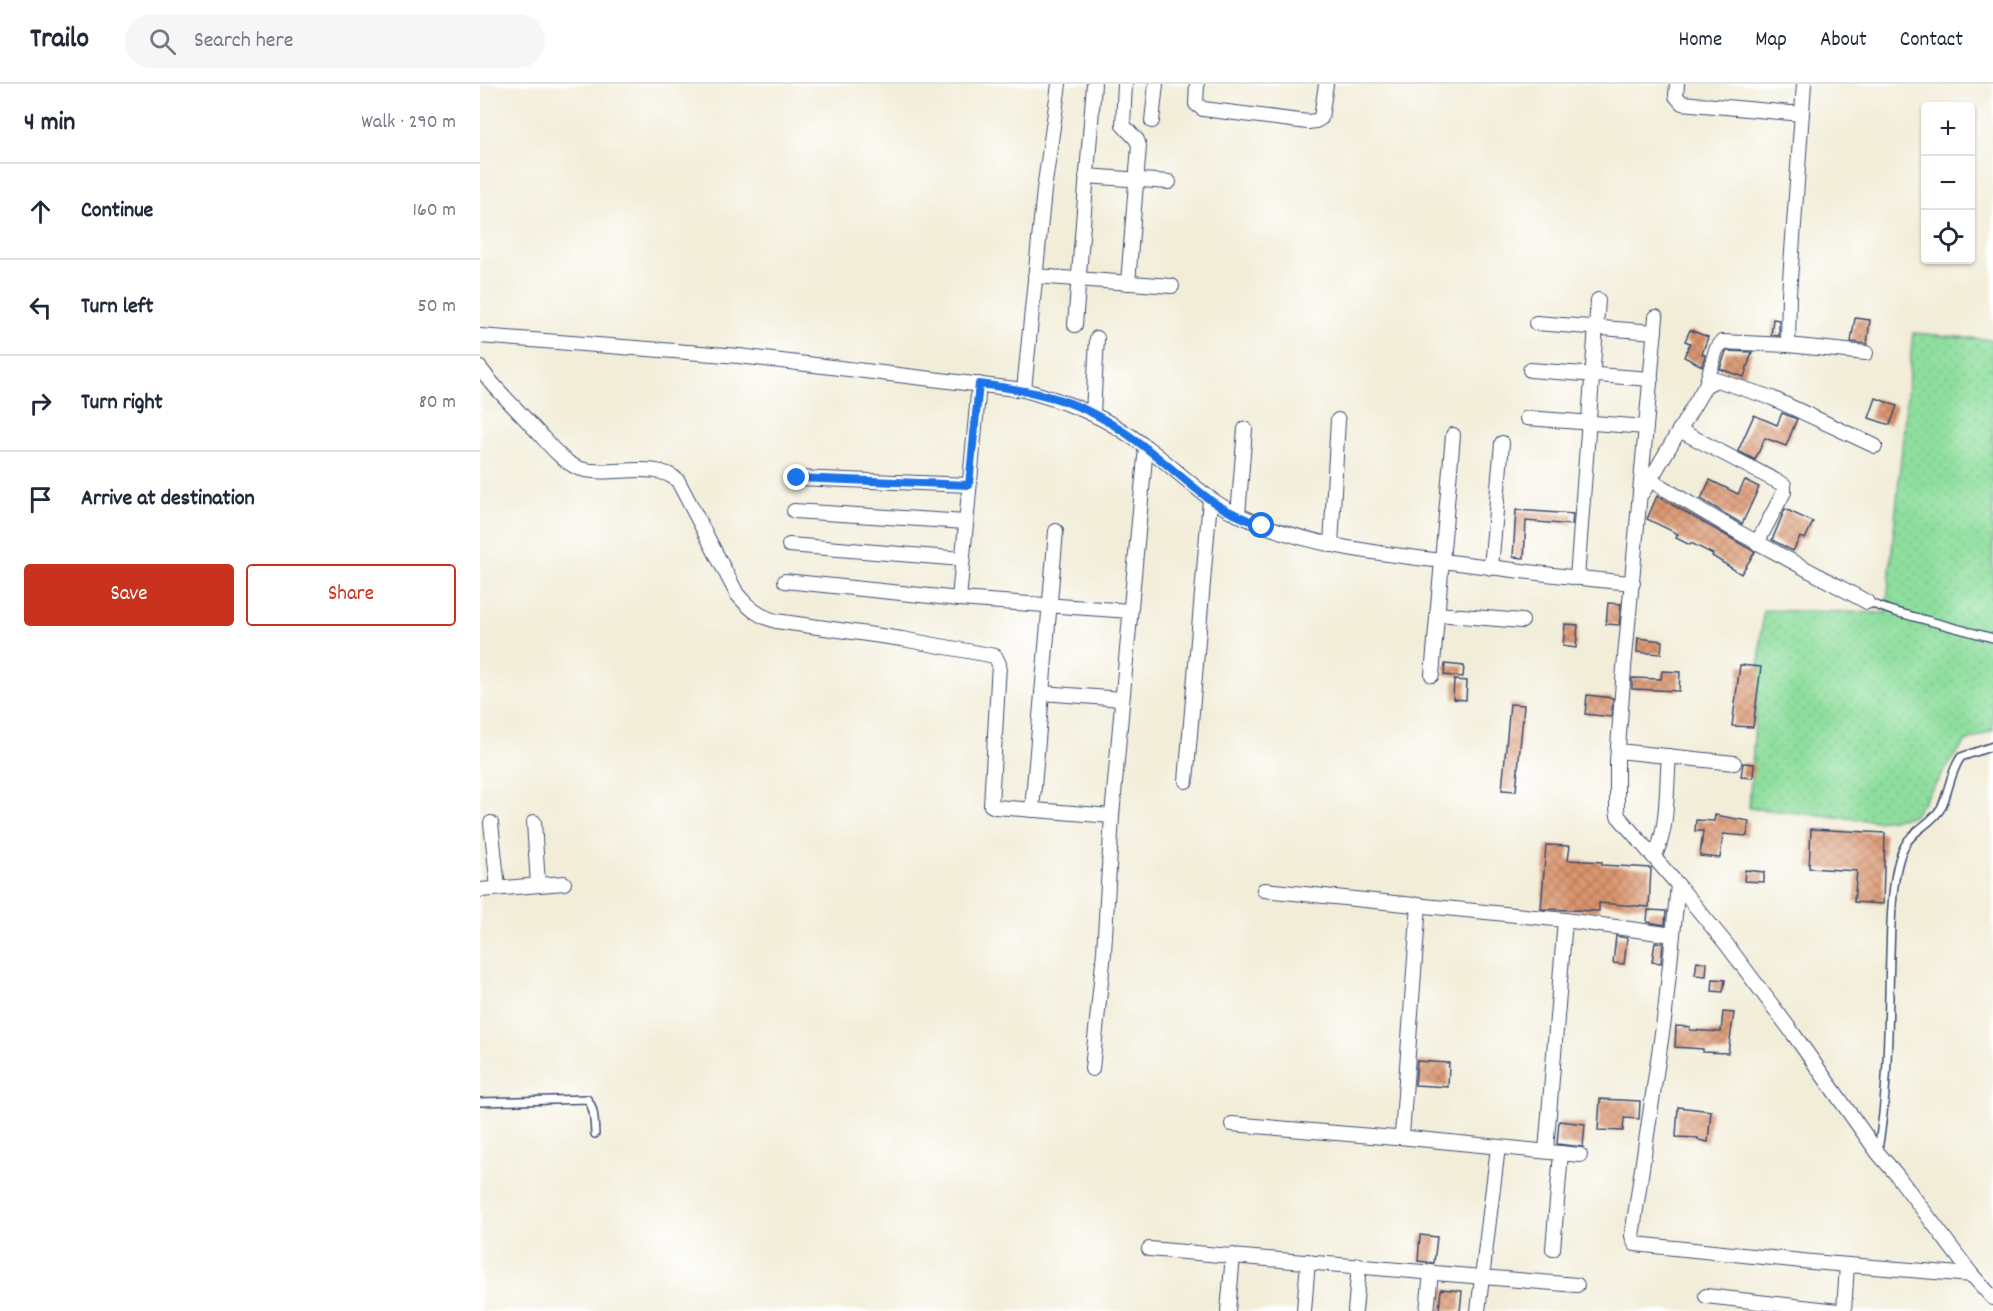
<!DOCTYPE html>
<meta charset="utf-8">
<style>
:root{--surface:#fff;--page:#f6f6f7;--text:#1f2937;--muted:#747a83;--line:#e0e1e3;--accent:#c8321e}
body{margin:0;font-family:Dekko,sans-serif;background:var(--page);color:var(--text)}
.controls{position:absolute;right:18px;top:18px;display:grid;overflow:hidden;border-radius:6px;box-shadow:0 2px 4px #0004}
.controls button{width:54px;height:54px;display:grid;place-items:center;padding:0;border:0;border-bottom:2px solid var(--line);background:var(--surface);color:var(--text);font:30px sans-serif}
.stop{position:absolute;width:18px;height:18px;margin:-14px;border:4px solid #1a73e8;border-radius:50%;background:#fff}
.stop.end{background:#1a73e8;border-color:#fff;box-shadow:0 2px 6px #0008}
.list{margin:0;padding:0;list-style:none}
h2{display:flex;justify-content:space-between;align-items:center;height:78px;margin:0;padding:0 24px;font-size:26px}
h2 small{font-size:20px;font-weight:400;color:var(--muted)}
.list li{display:grid;grid-template-columns:39px 1fr auto;gap:18px;align-items:center;box-sizing:border-box;height:96px;padding:0 24px;border-top:2px solid var(--line)}
.list b{display:block;font-size:22px;white-space:nowrap}
.list em{font-size:20px;font-style:normal;color:var(--muted)}
.actions{display:flex;gap:12px;padding:18px 24px}
.actions a{flex:1;padding:14px 0;border:2px solid var(--accent);border-radius:6px;text-align:center;font-size:21px;color:var(--accent)}
.actions .main{background:var(--accent);color:#fff}
.icon{flex:none;width:33px;height:33px;fill:none;stroke:currentColor;stroke-width:2;stroke-linecap:round;stroke-linejoin:round}
.map{position:relative;flex:none;width:1513px;height:1227px;overflow:hidden}
header{display:flex;align-items:center;gap:36px;box-sizing:border-box;height:84px;padding:0 30px;background:var(--surface);border-bottom:2px solid var(--line)}
header strong{font-size:28px}
nav{display:flex;gap:33px;margin-inline-start:auto;font-size:21px}
.search{width:420px;height:54px;background:var(--page);display:flex;align-items:center;gap:15px;box-sizing:border-box;padding:0 21px;border-radius:33px;color:var(--muted);font-size:22px}
main{display:flex}
aside{flex:1;background:var(--surface)}
.map>svg:first-child{display:block}
.park{fill:url(#park-dots);stroke:#54867e;stroke-width:1.5}
.building{fill:url(#building-cross-hatch)}
.lines{fill:none;stroke-linecap:round;stroke-linejoin:round}
.service-casing{stroke:#3b4c70;stroke-width:10}
.minor-casing{stroke:#3b4c70;stroke-width:16}
.service{stroke:#fff;stroke-width:7}
.minor{stroke:#fff;stroke-width:14}
.route{stroke:#1a73e8;stroke-width:8}
</style>
<header>
<strong>Trailo</strong>
<div class="search"><svg class="icon" aria-label="search" viewBox="0 0 24 24"><circle cx="10" cy="10" r="6"/><path d="M15 15l6 6"/></svg>Search here</div>
<nav><a>Home</a><a>Map</a><a>About</a><a>Contact</a></nav>
</header>
<main>
<aside>
<h2>4 min<small>Walk · 290 m</small></h2>
<ul class="list">
<li><svg class="icon" aria-label="ahead" viewBox="0 0 24 24"><path d="M12 20V5M6 11l6-6 6 6"/></svg><div><b>Continue</b></div><em>160 m</em></li>
<li><svg class="icon" aria-label="left" viewBox="0 0 24 24"><path d="M17 20v-9H6M10 6l-5 5 5 5"/></svg><div><b>Turn left</b></div><em>50 m</em></li>
<li><svg class="icon" aria-label="right" viewBox="0 0 24 24"><path d="M7 20v-9h11M14 6l5 5-5 5"/></svg><div><b>Turn right</b></div><em>80 m</em></li>
<li><svg class="icon" aria-label="arrive" viewBox="0 0 24 24"><path d="M6 21V4h12l-3 4 3 4H6"/></svg><div><b>Arrive at destination</b></div></li>
</ul>
<div class="actions"><a class="main">Save</a><a>Share</a></div>
</aside>
<div class="map">
<svg width="1513" height="1227" viewBox="0 0 1513 1227">
<defs>
<pattern id="park-dots" width="8" height="8" patternUnits="userSpaceOnUse" patternTransform="scale(1.5)"><rect width="8" height="8" fill="#8ede9d"/><path d="M2 2h.1M6 6h.1" fill="none" stroke="#7abf8a" stroke-width="1.8" stroke-linecap="round"/></pattern>
<pattern id="building-cross-hatch" width="8" height="8" patternUnits="userSpaceOnUse" patternTransform="scale(1.5)"><rect width="8" height="8" fill="#dc956d"/><path d="M0 0l8 8M0 8l8-8" fill="none" stroke="#b27a5d"/></pattern>
</defs>
<rect width="100%" height="100%" fill="#fff"/>
<filter id="ink" filterUnits="userSpaceOnUse"><feTurbulence type="fractalNoise" baseFrequency=".0167" numOctaves="2"/><feDisplacementMap in="SourceGraphic" scale="12" xChannelSelector="R" yChannelSelector="G"/><feConvolveMatrix kernelMatrix="1 2 1 2 8 2 1 2 1" color-interpolation-filters="sRGB"/></filter>
<filter id="wash" filterUnits="userSpaceOnUse"><feTurbulence type="fractalNoise" baseFrequency=".008" numOctaves="4" result="noise"/><feDisplacementMap in="SourceGraphic" scale="24" xChannelSelector="R" yChannelSelector="G"/><feGaussianBlur stdDeviation="1.35" result="paint"/><feColorMatrix in="noise" values="0 0 0 0 0 0 0 0 0 0 0 0 0 0 0 0 0 1.4 0 .05"/><feComposite in="paint" operator="in"/></filter>
<g filter="url(#wash)">
<rect width="100%" height="100%" fill="#f2edd8"/>
<polygon class="park" points="1433,249 1513,256 1513,646 1484,659 1433,732 1397,737 1269,724 1283,526 1406,529"/>
<g id="blocks">
<g class="building">
<polygon points="1375,234 1390,236 1387,260 1371,258"/>
<polygon points="1293,235 1299,236 1299,252 1291,251"/>
<polygon points="1210,246 1228,253 1222,270 1225,271 1222,282 1204,273 1210,259 1205,257"/>
<polygon points="1246,267 1272,268 1264,293 1240,285"/>
<polygon points="1396,314 1417,322 1410,341 1389,334"/>
<polygon points="1302,329 1317,335 1306,362 1285,354 1275,376 1258,367 1274,331 1297,341"/>
<polygon points="1230,396 1258,410 1265,396 1279,403 1262,440 1221,415"/>
<polygon points="1177,412 1275,468 1261,490 1232,472 1233,470 1211,459 1210,461 1196,454 1198,450 1167,435"/>
<polygon points="1305,425 1333,438 1325,455 1320,453 1313,467 1292,456"/>
<polygon points="1036,426 1093,430 1092,441 1046,437 1044,474 1033,473"/>
<polygon points="1128,519 1141,520 1139,541 1126,540"/>
<polygon points="1085,540 1098,541 1096,564 1083,562"/>
<polygon points="1158,554 1182,557 1181,570 1157,568"/>
<polygon points="965,580 984,582 983,593 964,591"/>
<polygon points="1260,581 1281,583 1273,643 1252,642"/>
<polygon points="1182,587 1200,588 1199,607 1152,605 1152,594 1181,595"/>
<polygon points="974,596 987,597 986,616 973,615"/>
<polygon points="1107,611 1133,614 1131,633 1105,630"/>
<polygon points="1030,620 1044,621 1036,707 1022,706"/>
<polygon points="1263,679 1274,680 1273,694 1261,693"/>
<polygon points="1235,731 1269,737 1267,752 1243,750 1240,774 1220,772 1223,747 1215,747 1216,736 1234,737"/>
<polygon points="1331,745 1405,749 1403,820 1374,818 1377,787 1329,784"/>
<polygon points="1066,761 1090,762 1088,776 1122,778 1122,781 1171,784 1169,823 1119,819 1119,827 1061,825"/>
<polygon points="1265,786 1284,788 1284,798 1264,797"/>
<polygon points="1168,826 1186,827 1185,841 1167,838"/>
<polygon points="1136,852 1147,854 1144,880 1133,879"/>
<polygon points="1175,858 1183,859 1181,879 1172,878"/>
<polygon points="1217,877 1227,879 1226,892 1215,891"/>
<polygon points="1233,895 1245,896 1243,908 1232,907"/>
<polygon points="1243,928 1254,929 1248,969 1223,968 1223,965 1195,963 1196,942 1210,943 1210,946 1241,948"/>
<polygon points="937,977 969,979 968,1003 935,1001"/>
<polygon points="1120,1015 1160,1017 1159,1035 1144,1034 1143,1047 1118,1046"/>
<polygon points="1198,1023 1231,1027 1228,1058 1218,1056 1218,1054 1196,1053"/>
<polygon points="1079,1037 1105,1040 1103,1063 1077,1060"/>
<polygon points="940,1151 957,1153 954,1179 938,1177"/>
<polygon points="961,1205 982,1207 980,1227 959,1227"/>
</g>
</g>
</g>
<g filter="url(#ink)">
<use href="#blocks" fill-opacity="0" stroke="#3b4c70" stroke-width="1.5"/>
<g class="lines">
<defs>
<g id="service">
<polyline points="1387,518 1412,527 1513,554"/>
<path d="M 0,1018 L 107,1015 C 115,1024 114,1038 115,1050"/>
<path d="M 1398,1066 C 1409,1002 1408,936 1410,871 C 1411,842 1411,789 1424,763 C 1432,746 1452,740 1461,724 C 1469,708 1470,688 1481,673 L 1513,662"/>
</g>
<g id="minor">
<polyline points="645,0 643,41 657,56 659,62 648,199"/>
<polyline points="717,0 716,20 723,25 828,38 836,37 841,34 846,0"/>
<polyline points="1197,0 1196,12 1202,19 1322,30"/>
<polyline points="672,37 676,0"/>
<polyline points="606,92 689,98"/>
<polyline points="555,192 692,202"/>
<polyline points="1176,233 1144,584 1137,677 1137,724 1138,732 1198,801 1247,861 1312,948 1398,1069 1416,1090 1492,1191 1513,1214"/>
<polyline points="1056,239 1175,248"/>
<polyline points="595,241 614,0"/>
<path d="M 0,252 L 259,272 L 544,306 C 593,320 625,332 666,363 C 698,386 724,416 761,432 C 824,461 895,469 963,477 C 1026,485 1089,494 1153,499"/>
<polyline points="1308,261 1309,210 1324,0"/>
<path d="M 0,284 C 15,305 35,323 52,342 C 65,355 79,375 96,383 C 124,396 175,374 198,397 L 257,510 C 269,524 278,532 296,537 L 422,555 L 515,572 L 519,580 L 511,721 L 515,723 L 632,732"/>
<polyline points="1050,286 1171,295"/>
<polyline points="1226,301 1236,266 1242,258 1308,261 1386,269"/>
<polyline points="544,306 564,106 579,0"/>
<polyline points="613,329 617,254"/>
<polyline points="1047,334 1166,343"/>
<polyline points="1199,346 1304,401 1304,408 1277,459"/>
<polyline points="317,394 489,401"/>
<polyline points="1170,396 1258,448 1387,518"/>
<polyline points="1163,408 1226,301 1237,296 1292,314 1395,362"/>
<polyline points="314,427 486,438"/>
<polyline points="758,431 765,345"/>
<polyline points="309,461 482,475"/>
<polyline points="851,461 858,336"/>
<polyline points="1011,484 1022,359"/>
<polyline points="1097,494 1118,216"/>
<polyline points="305,497 479,515 650,527"/>
<polyline points="479,515 499,300"/>
<polyline points="957,530 1042,537"/>
<polyline points="952,591 973,351"/>
<polyline points="562,609 642,615"/>
<polyline points="1138,667 1254,679"/>
<polyline points="706,697 730,416"/>
<polyline points="552,726 576,447"/>
<polyline points="54,738 58,801"/>
<polyline points="11,739 18,804"/>
<path d="M 1174,773 C 1189,746 1186,703 1189,672"/>
<polyline points="1198,801 1185,929 1152,1152 1155,1160 1332,1178 1492,1191"/>
<polyline points="0,806 84,799"/>
<polyline points="784,806 1085,836 1193,851"/>
<polyline points="612,985 624,868 632,732 646,576 666,363"/>
<polyline points="752,1040 915,1054 922,1051 939,820"/>
<polyline points="919,1053 1100,1071"/>
<polyline points="1066,1067 1085,836"/>
<polyline points="669,1165 1097,1201"/>
<polyline points="1073,1165 1081,1069"/>
<polyline points="1226,1212 1358,1227"/>
<polyline points="748,1227 753,1171"/>
<polyline points="824,1227 828,1177"/>
<polyline points="875,1227 879,1181"/>
<polyline points="947,1227 951,1188"/>
<polyline points="998,1227 1018,1063"/>
<polyline points="1364,1227 1367,1181"/>
</g>
</defs>
<use href="#service" class="service-casing"/>
<use href="#minor" class="minor-casing"/>
<use href="#service" class="service"/>
<use href="#minor" class="minor"/>
</g>
</g>
<g class="lines" filter="url(#ink)">
<path class="route" d="M 317,394 L 489,401 L 499,300 C 538,305 579,311 614,330 C 657,352 691,386 729,415 C 744,427 764,434 782,442"/>
</g>
</svg>
<div class="controls">
<button>+</button>
<button>−</button>
<button><svg class="icon" aria-label="locate" viewBox="0 0 24 24"><circle cx="12" cy="12" r="6"/><path d="M12 2v4M12 18v4M2 12h4M18 12h4"/></svg></button>
</div>
<div class="stop" style="left:782px;top:442px"></div>
<div class="stop end" style="left:317px;top:394px"></div>
</div>
</main>
